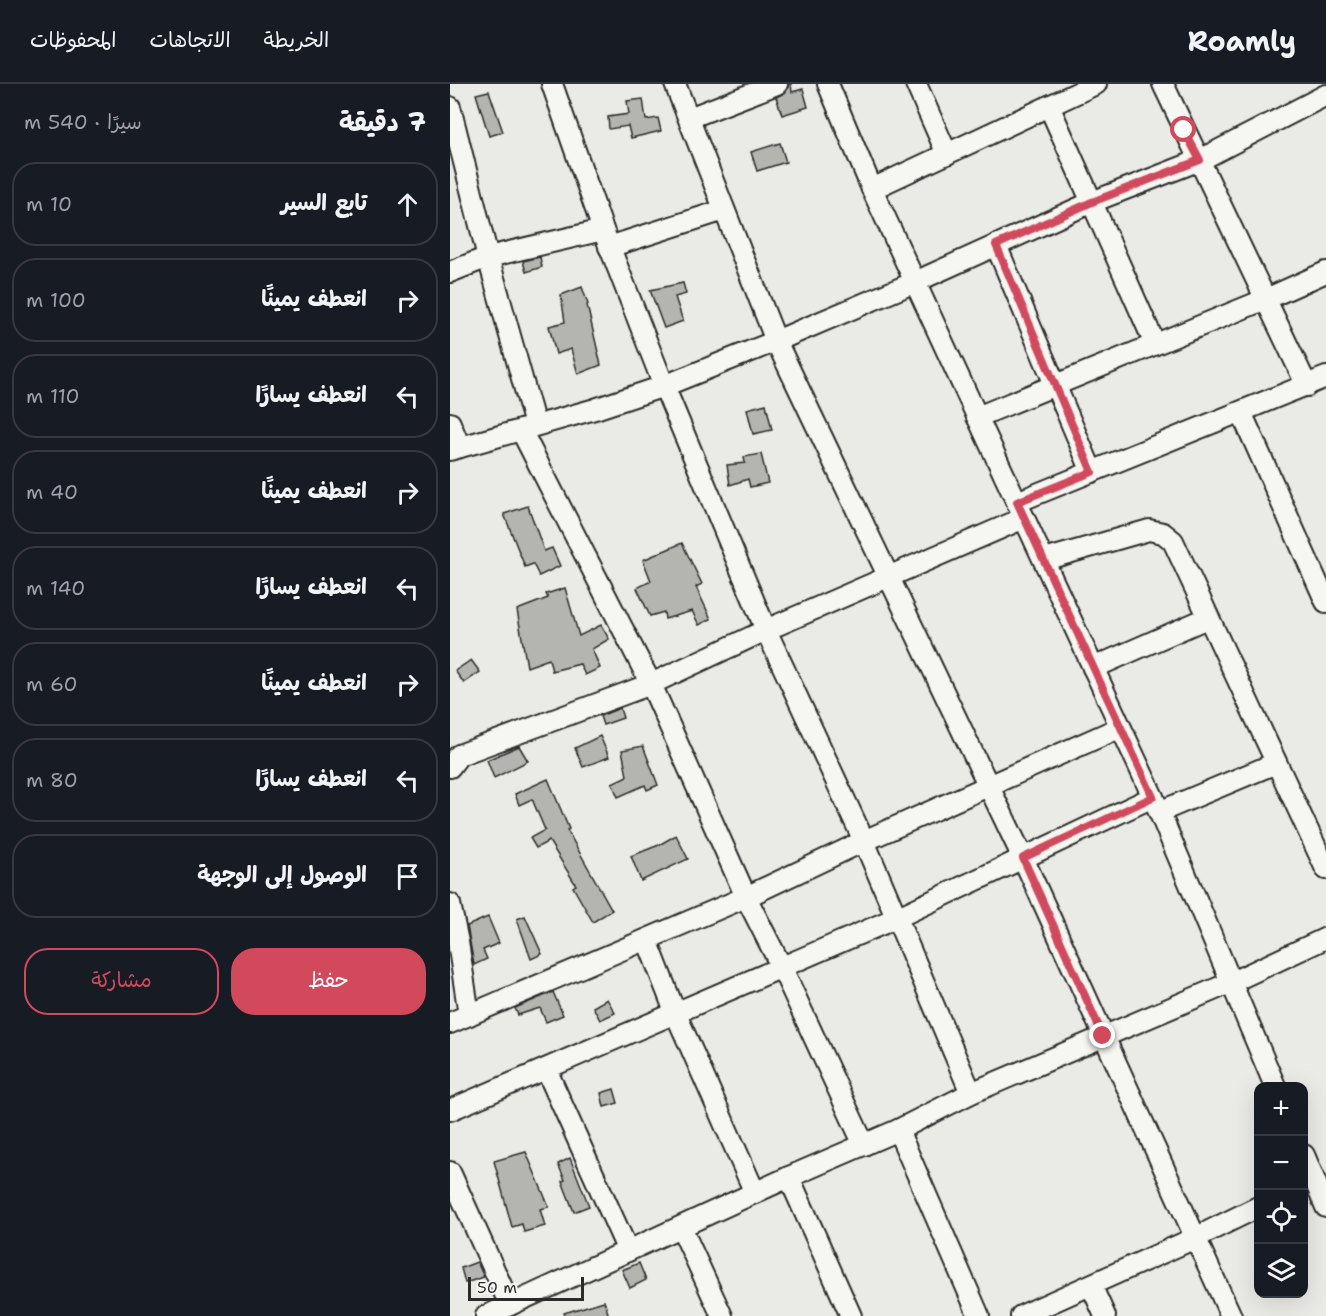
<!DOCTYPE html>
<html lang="ar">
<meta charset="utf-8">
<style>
:root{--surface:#171b24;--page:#242831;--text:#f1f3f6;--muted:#9ea1a6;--line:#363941;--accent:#d1495b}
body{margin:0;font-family:"Shantell Sans","Playpen Sans Arabic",sans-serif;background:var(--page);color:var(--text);direction:rtl}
.controls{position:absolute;right:18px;bottom:18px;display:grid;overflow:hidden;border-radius:12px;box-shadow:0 6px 24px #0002}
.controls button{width:54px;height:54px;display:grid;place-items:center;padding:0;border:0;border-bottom:2px solid var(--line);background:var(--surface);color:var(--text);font:30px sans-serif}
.scale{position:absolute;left:18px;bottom:15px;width:116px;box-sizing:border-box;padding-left:6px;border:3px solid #2b2b2b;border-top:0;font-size:16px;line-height:21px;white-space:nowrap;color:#2b2b2b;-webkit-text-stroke:4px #f6f6f2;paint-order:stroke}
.stop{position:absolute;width:18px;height:18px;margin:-14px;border:4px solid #d1495b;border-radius:50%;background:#fff}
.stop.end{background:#d1495b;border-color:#fff;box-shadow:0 2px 6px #0008}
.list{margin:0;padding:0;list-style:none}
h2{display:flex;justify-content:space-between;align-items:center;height:78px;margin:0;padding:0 24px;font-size:26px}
h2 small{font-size:20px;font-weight:400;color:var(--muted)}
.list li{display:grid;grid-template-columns:39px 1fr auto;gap:18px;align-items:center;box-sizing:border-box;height:84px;margin:0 12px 12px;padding:0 12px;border:2px solid var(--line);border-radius:24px}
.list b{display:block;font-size:22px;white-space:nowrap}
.list em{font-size:20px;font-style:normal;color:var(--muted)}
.actions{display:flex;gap:12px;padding:18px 24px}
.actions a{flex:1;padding:14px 0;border:2px solid var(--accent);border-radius:24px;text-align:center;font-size:21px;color:var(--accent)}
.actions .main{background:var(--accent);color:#fff}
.icon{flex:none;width:33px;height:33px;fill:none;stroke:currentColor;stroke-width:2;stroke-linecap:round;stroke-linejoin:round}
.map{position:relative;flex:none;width:876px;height:1232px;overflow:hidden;direction:ltr}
header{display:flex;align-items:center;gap:36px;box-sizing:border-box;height:84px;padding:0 30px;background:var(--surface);border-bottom:2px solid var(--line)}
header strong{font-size:28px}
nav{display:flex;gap:33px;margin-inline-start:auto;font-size:21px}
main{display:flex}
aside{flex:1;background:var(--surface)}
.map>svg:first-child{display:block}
.building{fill:#b4b4b1;stroke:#2b2b2b;stroke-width:1.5}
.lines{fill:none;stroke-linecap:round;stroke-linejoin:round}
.minor-casing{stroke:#2b2b2b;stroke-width:24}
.minor{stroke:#f6f6f2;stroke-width:20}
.route{stroke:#d1495b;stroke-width:8}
</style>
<header>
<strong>Roamly</strong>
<nav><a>الخريطة</a><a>الاتجاهات</a><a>المحفوظات</a></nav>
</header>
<main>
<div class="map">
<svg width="876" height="1232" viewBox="0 0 876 1232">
<rect width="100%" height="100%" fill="#eaeae6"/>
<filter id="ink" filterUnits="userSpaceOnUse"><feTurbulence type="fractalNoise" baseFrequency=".0167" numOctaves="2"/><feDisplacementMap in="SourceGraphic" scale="12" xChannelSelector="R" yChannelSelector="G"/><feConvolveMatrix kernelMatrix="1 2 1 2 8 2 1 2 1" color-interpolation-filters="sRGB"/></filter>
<g filter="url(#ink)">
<g class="building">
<polygon points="339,0 341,0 342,8 353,5 358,23 332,31 326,13 336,8"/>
<polygon points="39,7 53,48 39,52 26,10"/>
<polygon points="193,15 196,36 208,34 211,47 181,54 178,42 159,45 158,33 179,30 177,17"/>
<polygon points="330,59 336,78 307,87 301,68"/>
<polygon points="90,173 92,183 76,188 73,177"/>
<polygon points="233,199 236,210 225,213 233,237 214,244 200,206"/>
<polygon points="132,203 138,220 137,221 151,281 128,290 121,265 106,270 99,242 115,238 111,211"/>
<polygon points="316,320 322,346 303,350 297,325"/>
<polygon points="311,370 318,399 300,403 298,395 280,401 277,381 295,379 294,373"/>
<polygon points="78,422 94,467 102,464 110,482 89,492 83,480 75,483 54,430"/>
<polygon points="232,459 252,500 246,503 261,535 249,541 242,527 215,535 214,528 200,532 187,504 201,497 193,476"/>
<polygon points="115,504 129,552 151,541 159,555 142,565 150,584 135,591 130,580 102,587 99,575 77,583 67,526 98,514 96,510"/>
<polygon points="21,576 30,588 14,599 5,587"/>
<polygon points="170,624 173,634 153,641 150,632"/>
<polygon points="150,652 159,673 133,683 125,664"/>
<polygon points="69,662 78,677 44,694 37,676"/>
<polygon points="193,662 208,701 197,706 195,701 168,713 162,699 177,692 172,666"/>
<polygon points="98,695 119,745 117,746 162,826 143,838 123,803 126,801 99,757 86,764 80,754 95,746 82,715 69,721 65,710"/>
<polygon points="226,751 238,775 191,797 181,772 209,761"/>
<polygon points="75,832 92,870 81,875 67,835"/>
<polygon points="38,833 49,859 33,866 37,875 24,881 17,842"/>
<polygon points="103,908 113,931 96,938 90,924 68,931 65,924"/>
<polygon points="157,915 165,929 150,936 143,923"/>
<polygon points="164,1005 168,1019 154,1023 151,1009"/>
<polygon points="76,1068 99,1123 90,1125 95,1142 74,1148 72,1140 62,1143 44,1077"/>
<polygon points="120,1074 139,1122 124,1128 112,1097 115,1096 108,1080"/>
<polygon points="27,1178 34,1193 15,1199 11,1184"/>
<polygon points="189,1179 196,1196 180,1204 172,1186"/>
<polygon points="154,1217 159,1232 115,1232 114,1229"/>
</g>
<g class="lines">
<defs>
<g id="minor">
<polyline points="102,0 153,146 214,302 316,546 414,757 521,1009"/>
<polyline points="225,0 326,257 573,774 781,1232"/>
<polyline points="378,0 422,105 703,713 825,1002"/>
<polyline points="466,0 497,70"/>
<polyline points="713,0 857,302"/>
<polyline points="599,22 705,260"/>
<polyline points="0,23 38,173 85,341"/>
<polyline points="239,34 327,0"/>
<polyline points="422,105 646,0"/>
<polyline points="546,161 642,388"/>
<polyline points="159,163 274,126"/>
<polyline points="0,188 38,173 153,146"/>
<polyline points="791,328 876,518"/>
<polyline points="527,333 816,215 876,188"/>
<polyline points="0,339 10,363"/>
<polyline points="71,346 201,600 296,813 331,882 414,1061"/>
<polyline points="0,366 145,325 214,302 326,257 465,198 642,118 750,76 876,11"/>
<polyline points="567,418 876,293"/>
<polyline points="594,476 699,446 713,449 723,457 876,785"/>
<polyline points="643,584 757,534"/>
<polyline points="0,683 9,671 201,600 316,546 574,434"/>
<polyline points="709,728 826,679"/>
<polyline points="0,820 8,858 19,931"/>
<polyline points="197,856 225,928 305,1109"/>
<polyline points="0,939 296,813 414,757 669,644"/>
<polyline points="96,985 178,1167"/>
<polyline points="0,1026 446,834 703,713"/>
<polyline points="448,1046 529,1232"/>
<polyline points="854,1071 876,1123"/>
<polyline points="0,1088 60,1221"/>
<polyline points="339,1093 401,1232"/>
<polyline points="231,1143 272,1232"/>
<polyline points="641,1201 655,1232"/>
<polyline points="36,1232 339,1093 448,1046 521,1009 782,898 876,854"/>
<polyline points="571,1232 745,1154 808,1123"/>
</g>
</defs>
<use href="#minor" class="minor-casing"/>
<use href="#minor" class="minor"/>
</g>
</g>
<g class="lines" filter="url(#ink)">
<polyline class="route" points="653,952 573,774 703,713 567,418 642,388 546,161 642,118 750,76 734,46"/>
</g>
</svg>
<div class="controls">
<button>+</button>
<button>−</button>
<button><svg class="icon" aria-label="locate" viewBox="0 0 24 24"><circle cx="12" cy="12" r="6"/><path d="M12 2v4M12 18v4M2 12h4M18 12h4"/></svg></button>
<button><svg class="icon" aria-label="layers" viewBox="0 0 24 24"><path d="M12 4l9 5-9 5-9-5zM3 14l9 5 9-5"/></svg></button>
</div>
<div class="scale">50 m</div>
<div class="stop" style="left:734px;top:46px"></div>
<div class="stop end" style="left:653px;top:952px"></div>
</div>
<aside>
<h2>7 دقيقة<small>سيرًا · 540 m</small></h2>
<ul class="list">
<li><svg class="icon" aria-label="ahead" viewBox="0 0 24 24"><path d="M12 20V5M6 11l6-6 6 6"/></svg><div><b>تابع السير</b></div><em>10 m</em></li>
<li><svg class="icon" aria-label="right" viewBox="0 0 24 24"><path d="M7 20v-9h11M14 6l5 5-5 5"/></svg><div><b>انعطف يمينًا</b></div><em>100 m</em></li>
<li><svg class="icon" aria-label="left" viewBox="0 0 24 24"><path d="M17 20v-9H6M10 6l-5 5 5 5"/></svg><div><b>انعطف يسارًا</b></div><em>110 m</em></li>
<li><svg class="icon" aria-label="right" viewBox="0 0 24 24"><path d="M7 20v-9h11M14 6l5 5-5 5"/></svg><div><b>انعطف يمينًا</b></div><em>40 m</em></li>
<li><svg class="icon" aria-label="left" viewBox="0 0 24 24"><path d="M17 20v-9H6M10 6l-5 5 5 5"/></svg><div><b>انعطف يسارًا</b></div><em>140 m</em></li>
<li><svg class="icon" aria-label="right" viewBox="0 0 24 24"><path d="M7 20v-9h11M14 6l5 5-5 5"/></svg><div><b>انعطف يمينًا</b></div><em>60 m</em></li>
<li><svg class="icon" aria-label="left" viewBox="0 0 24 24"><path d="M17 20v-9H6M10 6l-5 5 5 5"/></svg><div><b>انعطف يسارًا</b></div><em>80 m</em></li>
<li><svg class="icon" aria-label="arrive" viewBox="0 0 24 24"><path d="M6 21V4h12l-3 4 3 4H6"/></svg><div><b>الوصول إلى الوجهة</b></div></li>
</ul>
<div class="actions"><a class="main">حفظ</a><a>مشاركة</a></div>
</aside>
</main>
